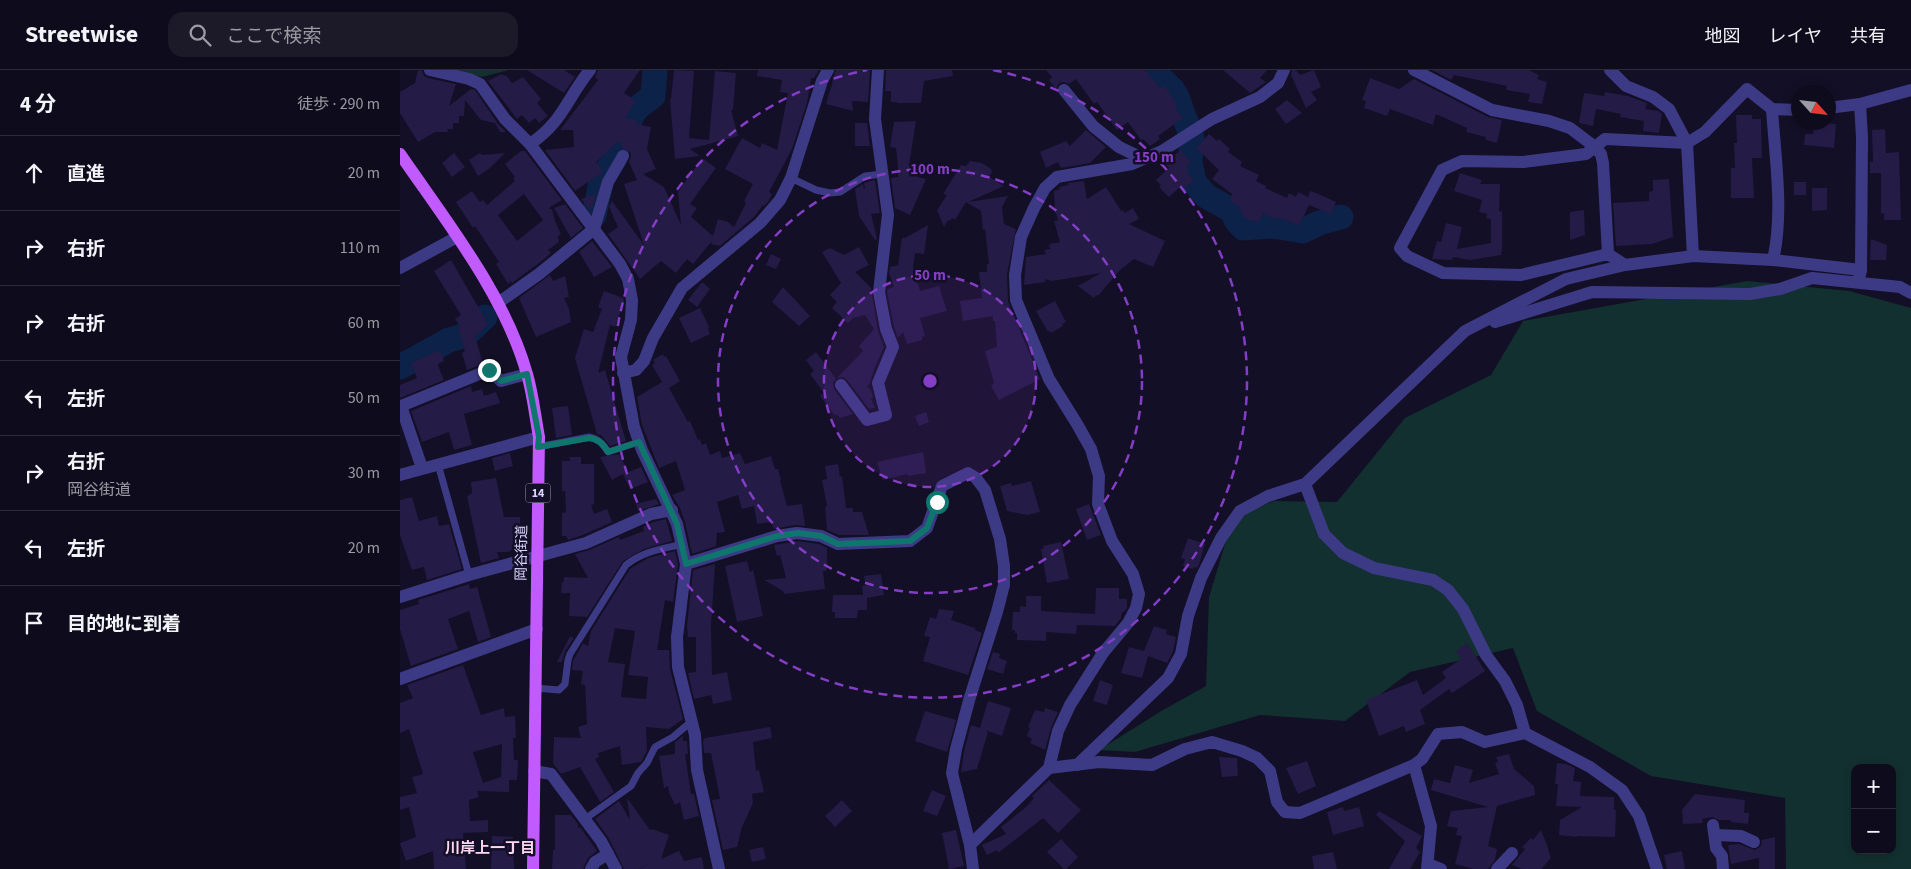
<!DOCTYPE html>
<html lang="ja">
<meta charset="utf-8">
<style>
:root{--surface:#0e0b1c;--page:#1c1929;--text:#f1f3f6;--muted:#9b9ba3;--line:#2e2b3b}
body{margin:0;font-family:"Source Sans 3","Noto Sans JP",sans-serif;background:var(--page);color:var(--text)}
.controls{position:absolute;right:15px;bottom:15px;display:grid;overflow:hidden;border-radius:10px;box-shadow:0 2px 8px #0003}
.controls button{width:45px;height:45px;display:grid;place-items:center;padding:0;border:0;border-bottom:1px solid var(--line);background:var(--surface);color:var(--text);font:25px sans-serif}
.compass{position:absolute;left:1391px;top:15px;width:45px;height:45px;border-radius:50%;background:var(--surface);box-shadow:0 2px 8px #0003;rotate:117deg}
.stop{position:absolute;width:15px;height:15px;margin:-11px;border:4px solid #0f766e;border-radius:50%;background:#fff}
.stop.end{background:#0f766e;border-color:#fff;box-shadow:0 1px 5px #0008}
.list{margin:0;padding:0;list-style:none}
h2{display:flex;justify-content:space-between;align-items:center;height:65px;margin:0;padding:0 20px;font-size:21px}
h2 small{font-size:16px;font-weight:400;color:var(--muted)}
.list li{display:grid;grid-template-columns:32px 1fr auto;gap:15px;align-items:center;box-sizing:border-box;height:75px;padding:0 20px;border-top:1px solid var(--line)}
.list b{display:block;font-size:19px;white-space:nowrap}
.list p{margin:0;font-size:16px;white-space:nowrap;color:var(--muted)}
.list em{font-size:16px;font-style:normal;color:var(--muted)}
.icon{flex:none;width:28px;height:28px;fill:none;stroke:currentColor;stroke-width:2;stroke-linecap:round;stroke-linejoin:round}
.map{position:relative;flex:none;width:1511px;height:799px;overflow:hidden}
header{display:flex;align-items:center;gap:30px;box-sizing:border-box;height:70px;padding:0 25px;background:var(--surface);border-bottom:1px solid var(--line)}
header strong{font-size:24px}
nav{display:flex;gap:28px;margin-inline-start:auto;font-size:18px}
.search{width:350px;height:45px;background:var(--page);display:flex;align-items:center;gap:12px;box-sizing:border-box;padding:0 18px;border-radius:15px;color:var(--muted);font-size:19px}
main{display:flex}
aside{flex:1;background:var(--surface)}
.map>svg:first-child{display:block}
.green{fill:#12302f;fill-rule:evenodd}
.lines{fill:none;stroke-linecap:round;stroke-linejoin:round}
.river{stroke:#0c2248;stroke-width:25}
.building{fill:#241b47;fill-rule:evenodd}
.service{stroke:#3d3a85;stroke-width:7}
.minor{stroke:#3d3a85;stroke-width:12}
.primary{stroke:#c25bff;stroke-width:12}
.route{stroke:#0f766e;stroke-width:6}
.ring{fill:none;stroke:#843dc5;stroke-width:2.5;stroke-dasharray:9 6}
.labels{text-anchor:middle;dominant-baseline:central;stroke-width:5;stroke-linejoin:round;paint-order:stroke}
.shield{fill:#130f26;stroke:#9e99be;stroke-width:1}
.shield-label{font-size:12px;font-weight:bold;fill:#d9d4ff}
.street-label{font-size:14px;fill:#d9d4ff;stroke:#130f26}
.neighbourhood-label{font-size:15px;font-weight:bold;fill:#ffd6f0;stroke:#130f26}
.centre{fill:#843dc5;stroke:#130f26;stroke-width:2.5}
.ring-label{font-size:15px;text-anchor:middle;font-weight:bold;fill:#843dc5;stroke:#130f26;stroke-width:5;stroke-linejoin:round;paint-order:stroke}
</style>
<header>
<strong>Streetwise</strong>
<div class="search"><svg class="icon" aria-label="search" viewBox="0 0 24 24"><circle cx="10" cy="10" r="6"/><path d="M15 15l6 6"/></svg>ここで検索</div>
<nav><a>地図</a><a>レイヤ</a><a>共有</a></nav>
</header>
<main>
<aside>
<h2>4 分<small>徒歩 · 290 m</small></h2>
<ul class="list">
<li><svg class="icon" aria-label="ahead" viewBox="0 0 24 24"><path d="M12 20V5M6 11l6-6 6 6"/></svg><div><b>直進</b></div><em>20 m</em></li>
<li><svg class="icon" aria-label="right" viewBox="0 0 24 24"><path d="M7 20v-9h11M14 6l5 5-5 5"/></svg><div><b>右折</b></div><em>110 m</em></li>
<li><svg class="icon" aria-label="right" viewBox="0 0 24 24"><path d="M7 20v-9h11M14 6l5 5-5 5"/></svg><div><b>右折</b></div><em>60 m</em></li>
<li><svg class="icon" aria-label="left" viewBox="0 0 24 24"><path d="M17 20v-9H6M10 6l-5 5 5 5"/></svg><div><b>左折</b></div><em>50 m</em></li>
<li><svg class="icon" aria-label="right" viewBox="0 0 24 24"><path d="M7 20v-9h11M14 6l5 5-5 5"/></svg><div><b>右折</b><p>岡谷街道</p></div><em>30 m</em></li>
<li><svg class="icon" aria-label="left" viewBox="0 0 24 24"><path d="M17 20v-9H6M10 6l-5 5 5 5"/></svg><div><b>左折</b></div><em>20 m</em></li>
<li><svg class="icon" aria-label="arrive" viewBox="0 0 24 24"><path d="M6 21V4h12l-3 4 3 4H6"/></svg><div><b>目的地に到着</b></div></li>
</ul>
</aside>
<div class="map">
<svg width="1511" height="799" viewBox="0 0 1511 799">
<rect width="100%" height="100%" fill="#130f26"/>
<g class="green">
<polygon points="53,0 109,0 82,7"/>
<path d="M 1347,211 L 1449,221 L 1511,238 L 1511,799 L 1386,799 L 1385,728 L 1251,706 L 1137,641 L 1113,578 L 1010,602 L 945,651 L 860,645 L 735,682 L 699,680 L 763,640 L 806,616 L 809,527 L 833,448 L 874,431 L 937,432 L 1005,348 L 1091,305 L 1123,251 ZM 1455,698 L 1492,698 L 1492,780 L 1455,780 Z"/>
</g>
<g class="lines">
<g class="river">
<polyline points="752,0 772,19 777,27 792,68 790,92 794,112 806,126 833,141 836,150 843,158 873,156 903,161 919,153 941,147"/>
<polyline points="194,145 202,108 214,90 220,69 233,44 237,38 253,26 255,0"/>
<polyline points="0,297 49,270 60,267 69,262 85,247"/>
</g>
</g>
<g class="building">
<polygon points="18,0 22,1 24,6 28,8 56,14 49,36 71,19 75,20 98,54 106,62 100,62 95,53 81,50 65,30 64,46 59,46 59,53 53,53 53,59 47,59 48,62 35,62 18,72 0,43 0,22 15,13"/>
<polygon points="127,0 164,0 175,7 164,23"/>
<polygon points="198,0 240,0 224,23 236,31 225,48 237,50 236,54 251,57 247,79 256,99 243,104 264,117 281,155 278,122 302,88 316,98 290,134 297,138 291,147 313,166 318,149 328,152 334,157 346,133 344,131 353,114 325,99 342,68 360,78 362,73 377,80 388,23 380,22 382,10 357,6 358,0 419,0 414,8 411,8 407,33 392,79 369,122 372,124 368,132 364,136 363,135 354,147 320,176 311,174 312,171 293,194 287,189 276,203 261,191 240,209 208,164 218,157 209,137 212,131 244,175 224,114 237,110 229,92 231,86 230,82 223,78 219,71 196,92 203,102 175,121 145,80 174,77 173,60 160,60 198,10 195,7"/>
<polygon points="274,0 294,1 289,68 309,70 315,1 336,3 333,40 331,40 338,66 290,79 300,86 275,89 270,29 271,29"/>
<polygon points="436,0 470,0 468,32 452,31 453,41 426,34 433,11 432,11"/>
<polygon points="486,0 552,0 553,6 524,11 521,33 497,33 497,32 491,32 491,21 485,21"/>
<polygon points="646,0 745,0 760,18 764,15 777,35 776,39 783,48 758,66 760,69 750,76 743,69 741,70 728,52 717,60 697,32 694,34 676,9 669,14 663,12 659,13 656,19 649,10 652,7"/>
<polygon points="823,0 867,0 860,8 866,12 850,23"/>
<polygon points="892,0 896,0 900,5 914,0 921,17 911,22 917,30 906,38 891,5"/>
<polygon points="1032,0 1129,0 1139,5 1137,9 1147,12 1142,34 1128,32 1130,24 1106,20 1107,16 1054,5 1051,10"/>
<polygon points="102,4 104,6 106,5 112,13 123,7 141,29 137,33 148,46 139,53 135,48 129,53 122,45 117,49 88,11"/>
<polygon points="970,8 999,19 1014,9 1088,47 1102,50 1097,73 1086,70 1086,67 1066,62 1067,58 1036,44 1033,55 990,39 987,46 964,38 966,31 962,30"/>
<polygon points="1205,22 1228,26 1247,33 1245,39 1258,41 1262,44 1259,63 1243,61 1244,51 1220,47 1221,44 1196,39 1193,56 1179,53 1184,23 1204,26"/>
<polygon points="887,30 902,43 886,54 875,39"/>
<polygon points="1336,45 1352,45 1352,49 1361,49 1362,88 1352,88 1354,128 1331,128 1331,98 1335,98 1334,73 1337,73"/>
<polygon points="516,51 509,95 517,94 518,107 526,109 510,145 495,138 491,108 498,107 498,97 496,78 490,77 494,52"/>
<polygon points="1414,52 1436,54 1434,78 1404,75 1405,64 1413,64"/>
<polygon points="455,53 467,53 470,76 455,76"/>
<polygon points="1485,59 1486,83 1499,82 1501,150 1484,150 1484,143 1481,144 1481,103 1470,103 1470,92 1473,92 1472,60"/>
<polygon points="686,60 706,77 690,93 661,98 658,92 646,98 640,82 666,71 670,76"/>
<polygon points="809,64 817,71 819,69 830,79 828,82 842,92 840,96 859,105 856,111 866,116 865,118 887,128 889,123 896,127 898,122 908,127 910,121 916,123 936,132 931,144 909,135 900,154 899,153 898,155 878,147 876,150 863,143 859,152 855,150 854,152 843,147 843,142 839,140 840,136 830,131 832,124 812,109 819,100 796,78"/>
<polygon points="781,80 791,93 786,97 789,101 787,103 794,111 785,118 782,115 769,127 759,117 761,115 756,110 769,98 764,93"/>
<path d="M 121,81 L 125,81 L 162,130 L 152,136 L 152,135 L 149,139 L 152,139 L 155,151 L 161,164 L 158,166 L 159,172 L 148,180 L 151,183 L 143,190 L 112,213 L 111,211 L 108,214 L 96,194 L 99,192 L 75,156 L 73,158 L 56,132 L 72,121 L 80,132 L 83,130 L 87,135 L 115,111 L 113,109 L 115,107 L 105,94 ZM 124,124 L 143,150 L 117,171 L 98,145 Z"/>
<polygon points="54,83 65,97 52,107 42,93"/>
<polygon points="80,83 82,85 105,83 90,98 78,106 69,90"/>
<polygon points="570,91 582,93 591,99 592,102 589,107 604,116 568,132 608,126 602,137 604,154 616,159 607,204 608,231 640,309 599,330 591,316 594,313 585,281 597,277 595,251 593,251 593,246 563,251 560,231 582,228 579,202 587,202 587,194 589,194 585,159 583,160 581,141 566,132 555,150 552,148 550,151 548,150 544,157 537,140 547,125 543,124 561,95 566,96"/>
<polygon points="1060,103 1082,110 1080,114 1100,114 1099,141 1102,142 1102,182 1101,181 1101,185 1070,190 1053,187 1052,190 1032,189 1037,171 1041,172 1046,153 1062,157 1057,179 1091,173 1091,149 1086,148 1087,144 1079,142 1082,130 1054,121"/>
<polygon points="1269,109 1273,167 1252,174 1216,176 1213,133 1249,131 1249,122 1253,121 1253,110"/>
<polygon points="475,110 480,143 471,144 477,169 475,170 459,146 455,119 463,114 464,119 465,118 464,113"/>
<polygon points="684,111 687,129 706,117 721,141 723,140 725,143 733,138 739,149 729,154 765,171 753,197 734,189 720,200 698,226 696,225 694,228 678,216 701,203 652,211 644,209 646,212 624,215 626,187 646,184 644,180 650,179 649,174 660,172 654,151 658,150 655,141 654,121 660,119 659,117 668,115 668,113"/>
<rect x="1394" y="112" width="12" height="13"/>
<polygon points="1412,118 1427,118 1427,140 1412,141"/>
<polygon points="196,124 191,141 181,129"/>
<polygon points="165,134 183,158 171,168 154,138"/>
<polygon points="1184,140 1185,165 1170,170 1170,142"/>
<polygon points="528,155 524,184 515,183 513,197 520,221 539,216 547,241 520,248 525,266 522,267 522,270 507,274 503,262 498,268 494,257 487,222 488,219 494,217 489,203 490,197 498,195 502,168 505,168"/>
<polygon points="1471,169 1487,175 1486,190 1470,190"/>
<polygon points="192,171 212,197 194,207 179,182"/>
<polygon points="459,177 469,195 455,202 471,218 478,261 484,277 475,297 470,313 467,316 471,320 473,327 471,329 475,338 469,339 447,310 444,307 437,308 463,281 459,276 474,259 465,245 453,248 448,253 432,238 437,232 430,225 441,213 422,182 430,178 444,185"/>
<polygon points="371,184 381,189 376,199 366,195"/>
<polygon points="51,190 88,254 75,266 83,294 67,300 62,283 65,281 58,257 60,256 55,249 61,245 34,201"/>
<polygon points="150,205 153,211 165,206 169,227 164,228 169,239 171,252 136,267 119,228"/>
<polygon points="302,212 310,219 297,237 288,230"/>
<polygon points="383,217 410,246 399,256 372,232"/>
<polygon points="204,221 223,228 224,231 215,257 210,255 198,303 205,300 226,371 210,376 201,365 197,364 175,288 184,259 193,262 202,239 198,237"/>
<polygon points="655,231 666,252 662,254 663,256 651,263 650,261 648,262 636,241"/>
<polygon points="300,238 309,257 308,258 310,264 291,273 279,248"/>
<polygon points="40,280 44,291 38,294 39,298 44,310 0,328 0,315 17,308 11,293"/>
<polygon points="416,282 436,309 433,312 434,319 453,344 440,348 437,344 435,346 420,326 424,323 410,304 414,301 406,290"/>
<polygon points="263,284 264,287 266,286 280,311 269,318 288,352 290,351 298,370 300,369 302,375 306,373 310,385 320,381 322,388 340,383 345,394 371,386 375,399 378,399 381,410 380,410 387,436 402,434 405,456 396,455 373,459 372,452 357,454 354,436 342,439 338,425 317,432 325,462 317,463 316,476 292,484 285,452 280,438 272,425 285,420 276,391 259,398 242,355 237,327 262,312 252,295 255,293 253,290"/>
<polygon points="71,316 72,322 82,319 84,326 96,322 100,333 64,344 72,375 54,380 49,362 22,372 11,341"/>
<polygon points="168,336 172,365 156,368 152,338"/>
<polygon points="526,342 529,352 519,356 515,346"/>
<polygon points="523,382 526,403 508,406 507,404 483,410 477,392"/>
<polygon points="110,383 113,396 95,401 92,388"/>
<polygon points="219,384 228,401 212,410 200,387"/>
<polygon points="169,387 181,387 181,394 194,394 194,434 191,435 194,444 207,439 212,452 183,465 168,470 166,466 162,466 162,443 166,442 165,421 162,421 162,391 170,391"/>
<polygon points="438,394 440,407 442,406 446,438 453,438 453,442 462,442 469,465 439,465 427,460 425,437 427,436 422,410 427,409 425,396"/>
<polygon points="241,397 248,412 230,419 223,404"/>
<polygon points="96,408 104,447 120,447 120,479 111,479 111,481 107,482 97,482 99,488 81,493 67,426 72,423 71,412"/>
<polygon points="631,411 640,442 627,445 607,441 600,416 611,413 612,416"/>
<polygon points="12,427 19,451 37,446 39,456 49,454 62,499 27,510 24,497 12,500 0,465 0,430"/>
<polygon points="256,429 259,434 238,441 236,434"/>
<polygon points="689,434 701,465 687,470 676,439"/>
<polygon points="266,449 272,471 244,479 223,491 187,547 169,546 170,523 161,523 162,512 164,512 164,507 188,508 175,484 189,480 219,467 220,470 244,461 243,457 253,452"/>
<polygon points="788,468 805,474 799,495 797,498 794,497 793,499 783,496 785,489 781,488"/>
<polygon points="397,471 419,474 427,478 427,498 426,501 423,501 425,519 384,524 383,521 364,510 386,508 380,485 377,486 374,475"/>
<polygon points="661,472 669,509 647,513 641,479 644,478 643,476"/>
<path d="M 275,481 L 278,494 L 273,532 L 265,530 L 257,580 L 269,580 L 270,599 L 283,649 L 269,659 L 246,657 L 247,681 L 241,692 L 222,695 L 220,676 L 198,683 L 199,687 L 195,689 L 214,722 L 200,732 L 180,697 L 161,704 L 153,693 L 154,667 L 181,668 L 178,657 L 187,654 L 185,615 L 181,614 L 183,601 L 172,600 L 173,591 L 183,573 L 188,576 L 191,561 L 230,499 L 248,488 ZM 215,558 L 235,561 L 228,605 L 248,607 L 246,629 L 221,627 L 225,594 L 208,592 Z"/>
<polygon points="347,491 350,502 353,500 363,546 337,552 325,496"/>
<polygon points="315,494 311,556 312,605 327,602 332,630 313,634 311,625 294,629 288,603 296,602 296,567 288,567 287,556 293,500"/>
<polygon points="481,504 484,525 467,528 467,540 458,540 457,548 435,548 435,542 432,542 433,525 463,525 462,516 466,515 464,506"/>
<polygon points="69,514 70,519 77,517 91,567 78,572 69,541 48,549 58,579 11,596 0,559 0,540 19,534 18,530"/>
<polygon points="696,518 719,518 719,529 727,529 727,538 724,542 722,542 721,548 715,556 677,555 676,564 646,562 646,571 617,570 617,563 615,563 615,560 612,560 613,542 620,542 620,536 626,537 626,526 641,526 641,541 695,544"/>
<polygon points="539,539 554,541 551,550 575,558 575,560 582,563 568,605 523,591 530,567 524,566 530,547 536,549"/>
<polygon points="754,556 767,560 766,564 776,567 773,581 767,593 748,586 742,608 721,603 729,577 744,581"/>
<polygon points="170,566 174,568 165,581 162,592 157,592"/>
<polygon points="1067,573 1085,601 1052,623 1049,619 1020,640 1025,654 1006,662 1004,656 979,666 966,630 1017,610 1023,625 1046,608 1042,602 1061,589 1056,581"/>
<polygon points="593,582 600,584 599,588 607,591 603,604 587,599"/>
<path d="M 63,595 L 81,645 L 104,638 L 105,647 L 115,646 L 116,668 L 113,668 L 114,690 L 118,690 L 117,710 L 109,710 L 109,722 L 77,721 L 79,727 L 69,730 L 70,751 L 88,750 L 88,762 L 63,763 L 66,799 L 34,799 L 33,781 L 6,791 L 0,773 L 16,767 L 9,737 L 0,740 L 0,727 L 17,723 L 12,707 L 23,704 L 9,659 L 0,663 L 0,633 L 13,628 L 7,615 ZM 102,674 L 101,707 L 83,713 L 73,682 Z"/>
<polygon points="700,610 713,615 707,635 693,631"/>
<polygon points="588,631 611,638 602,666 585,660 588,662 577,699 561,702 564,681 571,655 580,658"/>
<polygon points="645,638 658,642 651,658 645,680 630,673 632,669 627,666 630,658 628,657 635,640 644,642"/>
<polygon points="525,641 556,650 547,682 515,671"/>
<polygon points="370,657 372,668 353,672 356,701 359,700 364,722 352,724 353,733 342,757 337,777 323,780 312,730 320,729 311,683 304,683 303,671 305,668"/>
<polygon points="283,666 283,671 287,671 288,684 285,684 291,724 294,724 299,746 284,750 280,732 275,735 269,722 268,716 264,718 259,686 275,684 275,672"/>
<polygon points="1109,684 1114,699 1134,716 1135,725 1097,736 1088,776 1097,779 1095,790 1088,799 1074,799 1055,794 1062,766 1056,765 1058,758 1047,756 1051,741 1088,737 1031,720 1034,709 1050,713 1055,695 1073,700 1069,713 1099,704 1095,693 1098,692 1096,687"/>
<polygon points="819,687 837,688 838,706 822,707"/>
<polygon points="907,691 916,716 898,724 886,698"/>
<polygon points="1157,693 1166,694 1175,698 1173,711 1181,712 1180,726 1214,727 1214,740 1216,740 1215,767 1177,766 1177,767 1159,765 1160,750 1182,737 1156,736 1158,714 1155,714"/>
<polygon points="649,710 681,740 658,763 643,748 598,783 597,780 587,785 582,775 606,764 601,757 626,737 634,728 632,726"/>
<polygon points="532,720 546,726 537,746 523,741"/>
<polygon points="1295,724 1345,730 1344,743 1349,743 1348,754 1331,752 1331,750 1319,750 1312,747 1302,749 1303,753 1283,754 1282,740"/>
<polygon points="227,728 250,760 252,759 269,765 261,789 279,781 284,791 302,787 304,799 239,799 251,793 238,799 224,799 208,767 195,749 219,731 230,750"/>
<polygon points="442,730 452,741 435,757 425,746"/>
<polygon points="943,737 944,741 959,737 964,756 933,765 927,742"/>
<polygon points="979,741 1022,766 1016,778 1020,782 1010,799 989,799 1005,771 976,745"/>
<polygon points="155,745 171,745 178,754 178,758 180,757 197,781 188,788 183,799 152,799 153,780 155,780"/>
<polygon points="556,760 564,796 549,799 542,763"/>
<polygon points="1141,760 1147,775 1151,788 1141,799 1122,799 1112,795 1125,779 1122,777 1131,768 1133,770"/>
<polygon points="92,766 113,767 114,799 91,799"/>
<polygon points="1375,767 1375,799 1359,799 1359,788 1331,794 1328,775 1339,774 1355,780 1361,776 1362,770"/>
<polygon points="661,769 678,787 666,799 664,799 647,782"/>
<polygon points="363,777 366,789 352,792 349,780"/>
<polygon points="1282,781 1285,799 1267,799 1264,785"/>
<polygon points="933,782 937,799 914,799 912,786"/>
</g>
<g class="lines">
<g class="service">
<polyline points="391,108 416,120 430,123 440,122 465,106 483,104"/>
<path d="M 138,377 L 189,367 C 199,369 203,374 208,382 L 239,372"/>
<polyline points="38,394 69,505"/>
<path d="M 135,618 L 159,620 L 165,614 L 168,590 L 170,584 L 226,495 C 243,481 262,479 283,474"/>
<polyline points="185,749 231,716 238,703 247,693 255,677 273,667 292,651"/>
</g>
<g class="minor">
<polyline points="30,0 69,9 80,14 105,49 130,74 220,194 228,209 232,230 231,250 221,287 234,357 242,380 277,454 286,494 277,567 278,597 295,665 297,700 319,799"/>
<polyline points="1014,0 1092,40 1149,51 1170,58 1195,77 1201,84 1203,93 1208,184"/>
<polyline points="1210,0 1226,16 1253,27 1269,39 1287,73 1293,186"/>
<polyline points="664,20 693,56 719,77 744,89"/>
<polyline points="1428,38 1460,34 1511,20"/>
<path d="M 1372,39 C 1375,87 1384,143 1373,190"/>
<path d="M 130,74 C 163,52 167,28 190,0"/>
<polyline points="1225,195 1208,184 1121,205 1043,203 1007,186 1000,178 1042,100 1062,91 1123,92 1186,84 1205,69 1287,73 1305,62 1347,19 1372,39 1398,40"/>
<polyline points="0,198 57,167"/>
<polyline points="1459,209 1461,200 1462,67 1460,34"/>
<polyline points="98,233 139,204 194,159 208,112 223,86"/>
<polyline points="1095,252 1192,222 1350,224 1380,219 1412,208 1500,217 1511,223"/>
<polyline points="223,303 236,300 244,291 253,268 282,218 360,153 380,130 391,108 422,11 428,0"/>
<polyline points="441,315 467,350 486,345 478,313 493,277 486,259 479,222 488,145 475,49 478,0"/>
<polyline points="22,398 1,336 89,300 101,311 127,304"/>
<polyline points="0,405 139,367"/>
<polyline points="905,414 924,464 943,483 974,498 1033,510 1048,520 1063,539 1086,585 1105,611 1117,635 1125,663"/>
<polyline points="286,494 377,466 397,463 421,466 438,474 510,471 527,458 542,416 568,403 576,408 585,420 600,469 604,496 604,515 597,542 570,627 556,679 552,703 570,775"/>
<polyline points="0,527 69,505 186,473 251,444 272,440"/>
<polyline points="0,609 137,559"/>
<polyline points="677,695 768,608 781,584 788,546 801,508 821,468 840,441 868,426 905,414 1065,261 1166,209 1225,195 1293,186 1373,190 1461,200"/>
<polyline points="1014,695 1031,756 1027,799"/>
<polyline points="649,698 699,692 752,695 785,679 812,672 842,681 857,688 870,701 877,732 885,742 900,743 1014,695 1022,689 1038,664 1062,662 1085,672 1125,663 1190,697 1222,720 1239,746 1257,799"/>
<polyline points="134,701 151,704 201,771 216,799"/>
<polyline points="1313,755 1316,778 1322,786 1323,799"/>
<polyline points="1315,765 1341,766 1354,772"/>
<polyline points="1028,794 1041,799"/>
<polyline points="191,799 195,792 208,784"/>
<polyline points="573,799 570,775 649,698 658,661 670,635 703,583 728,553 736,538 739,524 733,504 712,471 698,434 699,406 691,379 677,354 649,309 616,230 615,205 621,167 634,138 645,118 657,107 732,94 762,81 812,49 860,27 878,13 884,0"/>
<polyline points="1097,799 1112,783"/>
</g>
<path class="primary" d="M 0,84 C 46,151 105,225 127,304 C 133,324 135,346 139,367 L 133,799"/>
</g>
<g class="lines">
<path class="route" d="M 89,300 L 101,311 L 127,304 L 139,367 L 138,377 L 189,368 C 199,369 203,374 208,382 L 239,372 L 277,454 L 286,494 L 377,466 L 398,463 L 421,466 L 438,474 L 510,471 L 527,458 L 537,432"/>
</g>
<circle cx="530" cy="311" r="106" fill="#843dc5" fill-opacity=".12"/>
<g class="ring">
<circle cx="530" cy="311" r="106"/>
<circle cx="530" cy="311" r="212"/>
<path d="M593 0A317 317 0 1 1 467 0"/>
</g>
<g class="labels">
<rect class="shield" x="125.5" y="413.5" width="25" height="19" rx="4"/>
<g class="shield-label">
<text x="138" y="423">14</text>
</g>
<g class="street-label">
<text transform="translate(122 483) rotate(-89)">岡谷街道</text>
</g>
<g class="neighbourhood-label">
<text x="90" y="778">川岸上一丁目</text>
</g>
</g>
<circle cx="530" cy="311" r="8" class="centre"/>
<g class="ring-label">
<text x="754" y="92">150 m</text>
<text x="530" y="104">100 m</text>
<text x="530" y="210">50 m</text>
</g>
</svg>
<div class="controls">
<button>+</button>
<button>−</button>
</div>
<svg class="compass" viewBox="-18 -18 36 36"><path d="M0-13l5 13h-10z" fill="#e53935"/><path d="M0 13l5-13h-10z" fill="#9b9ba3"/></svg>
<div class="stop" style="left:537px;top:432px"></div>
<div class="stop end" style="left:89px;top:300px"></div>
</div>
</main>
